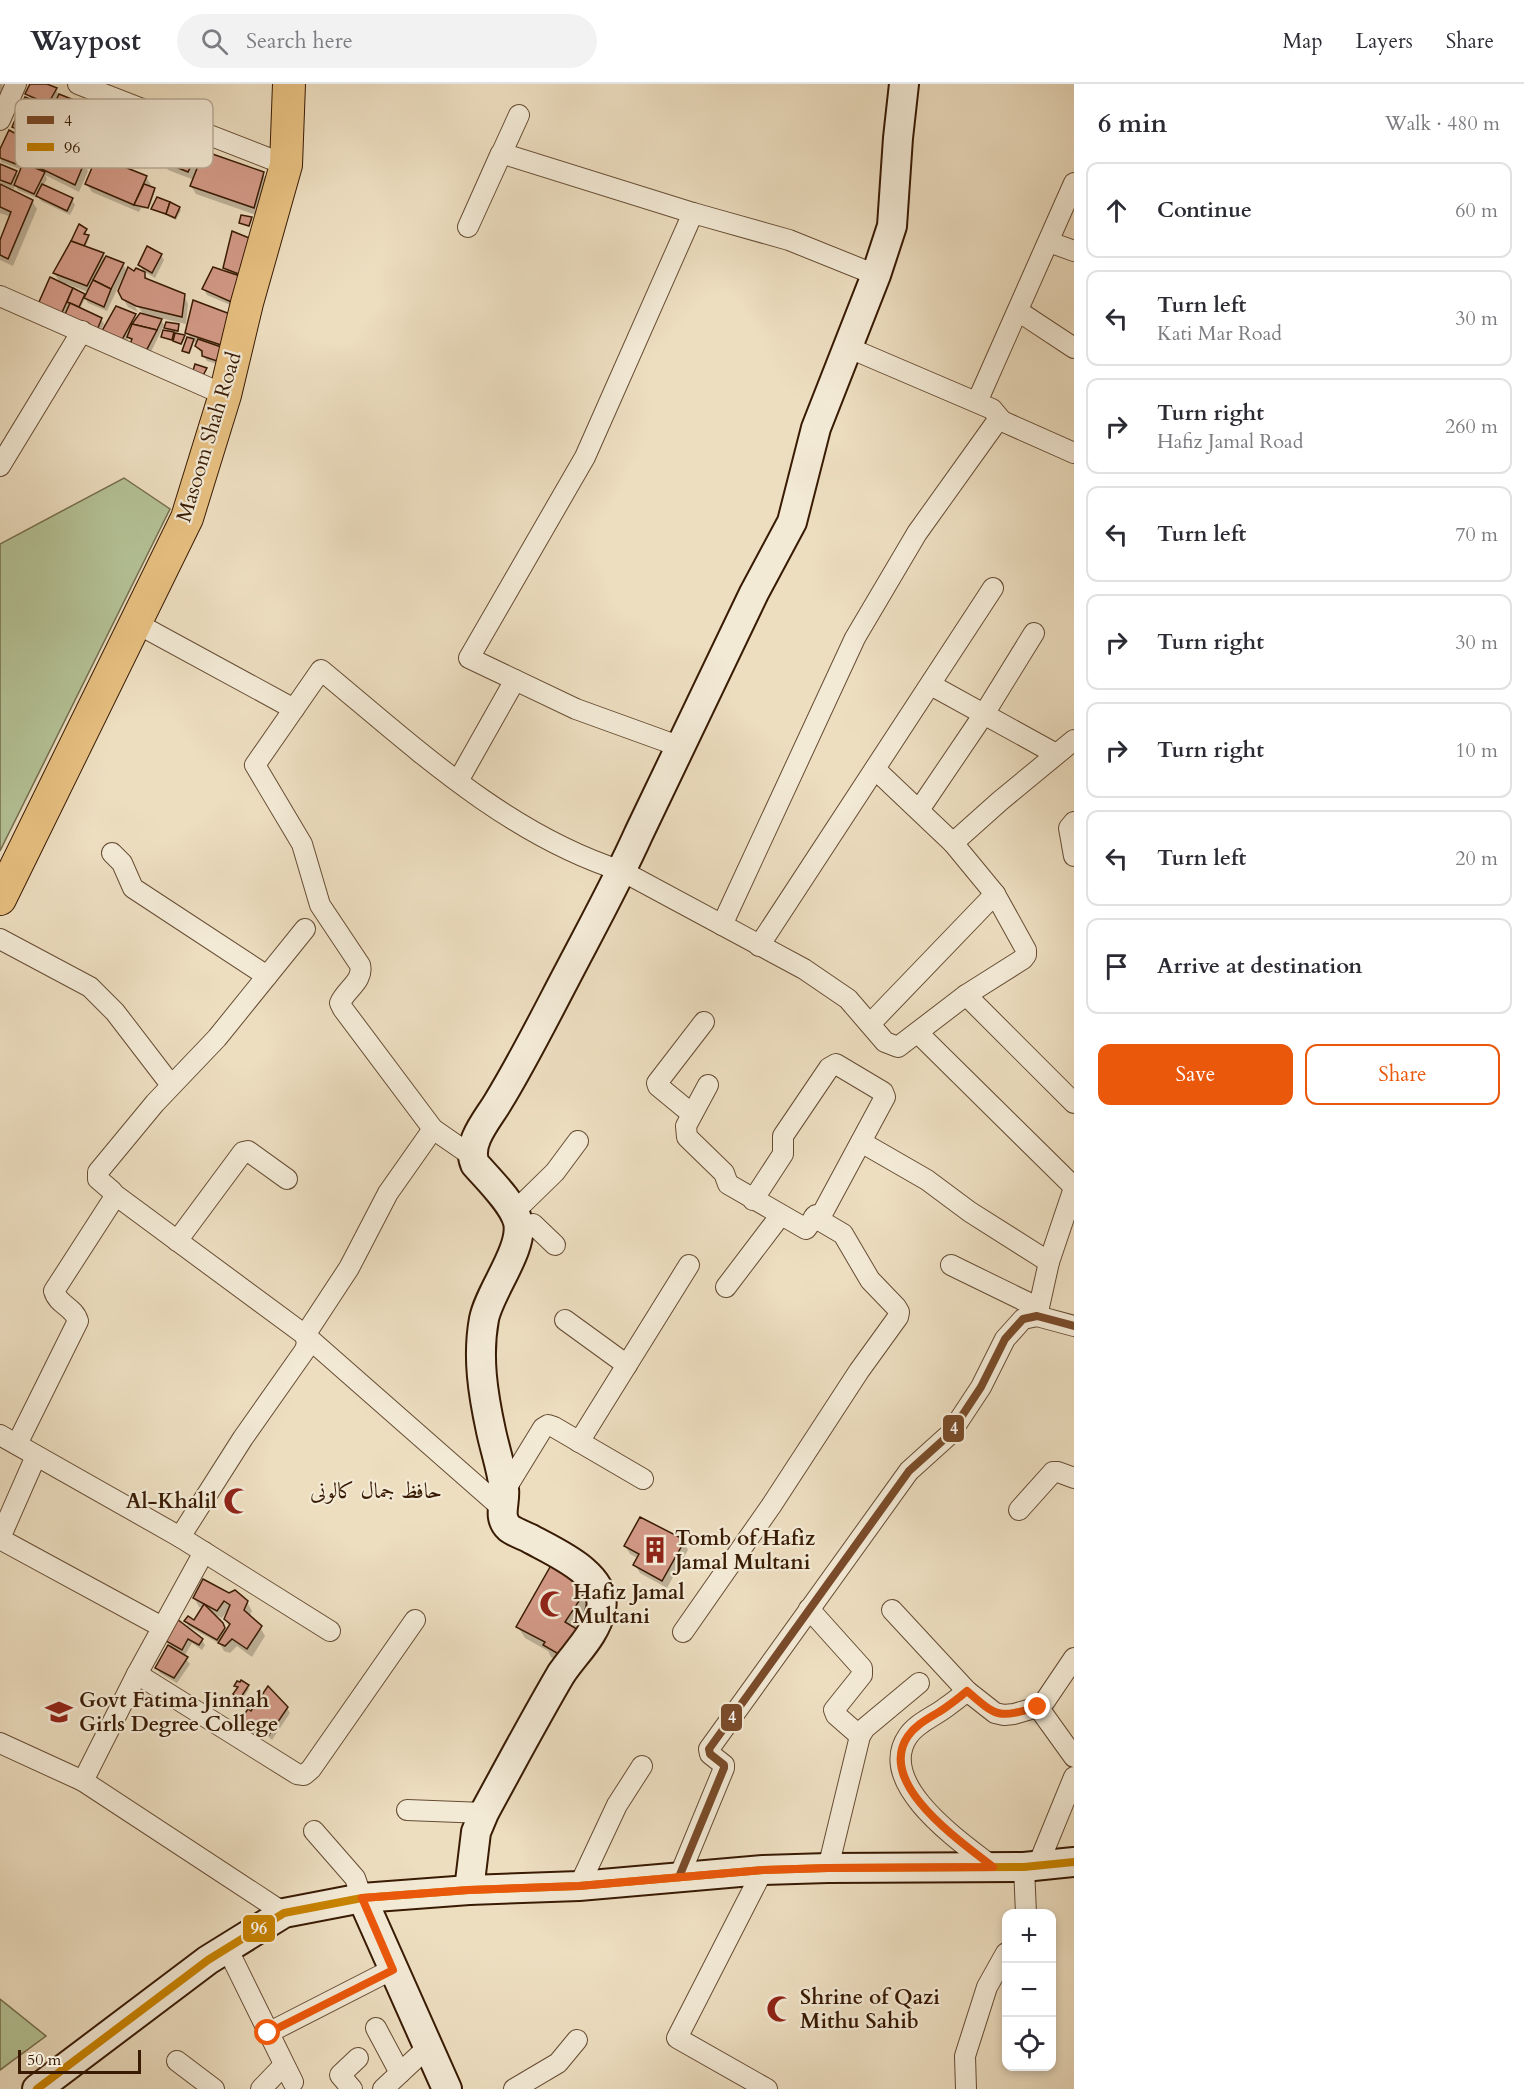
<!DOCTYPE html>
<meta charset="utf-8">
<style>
:root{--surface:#fff;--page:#f2f2f3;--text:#2b2b33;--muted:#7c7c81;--line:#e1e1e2;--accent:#ea580c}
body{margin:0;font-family:Cardo,Amiri,serif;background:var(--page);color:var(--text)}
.controls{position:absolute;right:18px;bottom:18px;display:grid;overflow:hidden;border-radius:12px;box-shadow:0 3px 9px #0003}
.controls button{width:54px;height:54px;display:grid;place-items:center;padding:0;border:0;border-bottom:2px solid var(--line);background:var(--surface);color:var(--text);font:30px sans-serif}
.scale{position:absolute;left:18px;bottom:15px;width:123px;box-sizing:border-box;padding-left:6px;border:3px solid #391b04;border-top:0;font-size:16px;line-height:21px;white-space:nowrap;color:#391b04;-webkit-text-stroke:4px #f3ead6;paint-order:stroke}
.stop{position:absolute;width:18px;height:18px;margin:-14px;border:4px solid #ea580c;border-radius:50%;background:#fff}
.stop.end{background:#ea580c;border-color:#fff;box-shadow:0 2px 6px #0008}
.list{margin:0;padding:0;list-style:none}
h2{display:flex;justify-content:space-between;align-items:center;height:78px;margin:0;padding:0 24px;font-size:26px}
h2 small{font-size:20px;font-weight:400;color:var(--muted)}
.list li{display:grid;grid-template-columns:39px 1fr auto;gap:18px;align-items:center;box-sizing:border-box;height:96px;margin:0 12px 12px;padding:0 12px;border:2px solid var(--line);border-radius:12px}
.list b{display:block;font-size:22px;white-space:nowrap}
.list p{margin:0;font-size:20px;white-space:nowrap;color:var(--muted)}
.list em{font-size:20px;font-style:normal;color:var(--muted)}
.actions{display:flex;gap:12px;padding:18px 24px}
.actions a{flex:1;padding:14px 0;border:2px solid var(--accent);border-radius:12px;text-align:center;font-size:21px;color:var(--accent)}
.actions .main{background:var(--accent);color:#fff}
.icon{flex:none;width:33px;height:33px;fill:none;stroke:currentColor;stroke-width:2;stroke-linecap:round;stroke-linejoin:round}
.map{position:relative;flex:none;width:1074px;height:2005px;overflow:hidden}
header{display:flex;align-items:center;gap:36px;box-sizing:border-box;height:84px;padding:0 30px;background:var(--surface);border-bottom:2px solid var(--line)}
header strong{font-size:28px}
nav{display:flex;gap:33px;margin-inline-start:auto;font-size:21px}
.search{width:420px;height:54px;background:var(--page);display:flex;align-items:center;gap:15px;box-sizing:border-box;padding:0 21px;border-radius:33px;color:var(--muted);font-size:22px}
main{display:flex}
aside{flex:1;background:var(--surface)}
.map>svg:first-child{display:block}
.green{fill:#b4c296;stroke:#766e4d;stroke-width:1.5}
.shadow{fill:#0003;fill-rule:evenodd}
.building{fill:#d39a87;stroke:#391b04;stroke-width:1.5}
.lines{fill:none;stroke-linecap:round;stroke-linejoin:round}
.street-casing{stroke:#664c33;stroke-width:22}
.secondary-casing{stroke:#391b04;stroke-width:32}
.primary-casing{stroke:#391b04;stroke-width:34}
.street{stroke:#f3ead6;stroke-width:20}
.secondary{stroke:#f3ead6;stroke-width:28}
.primary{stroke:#e6bf80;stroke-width:32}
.bus-1-casing{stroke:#f3ead6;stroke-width:12}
.bus-2-casing{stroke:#f3ead6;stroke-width:12}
.bus-1{stroke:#7a4b2a;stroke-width:8}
.bus-2{stroke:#c88301;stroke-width:8}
.route{stroke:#ea580c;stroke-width:8}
.labels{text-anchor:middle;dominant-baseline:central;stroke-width:4.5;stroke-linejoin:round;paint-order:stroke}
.street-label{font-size:21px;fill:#391b04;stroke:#f3ead6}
.poi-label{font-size:21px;font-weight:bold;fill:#391b04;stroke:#f3ead6;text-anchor:start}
.neighbourhood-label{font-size:22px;fill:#391b04;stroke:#f3ead6}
.key{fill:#f3ead6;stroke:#bbac97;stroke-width:1.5}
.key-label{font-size:16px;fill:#391b04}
.line-badge{stroke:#f3ead6;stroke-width:2}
.badge-label{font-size:16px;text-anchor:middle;font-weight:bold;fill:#fff}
</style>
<header>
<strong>Waypost</strong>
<div class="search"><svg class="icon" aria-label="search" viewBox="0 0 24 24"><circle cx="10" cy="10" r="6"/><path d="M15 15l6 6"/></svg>Search here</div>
<nav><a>Map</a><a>Layers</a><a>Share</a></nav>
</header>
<main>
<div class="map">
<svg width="1074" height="2005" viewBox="0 0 1074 2005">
<rect width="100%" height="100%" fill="#eddec0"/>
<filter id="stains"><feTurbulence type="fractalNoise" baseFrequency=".00333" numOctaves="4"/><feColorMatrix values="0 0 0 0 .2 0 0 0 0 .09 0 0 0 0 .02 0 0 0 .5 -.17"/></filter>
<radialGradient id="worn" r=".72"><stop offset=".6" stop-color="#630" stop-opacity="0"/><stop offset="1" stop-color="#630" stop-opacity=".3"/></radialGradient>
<g class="green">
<polygon points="124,394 170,425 0,767 0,460"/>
<polygon points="0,1915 46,1952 0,1986"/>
</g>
<g class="shadow">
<polygon points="0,0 2,0 3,4 0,20"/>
<path d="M 32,0 L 44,0 L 56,5 L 59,12 L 105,30 L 109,36 L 112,32 L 138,41 L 141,46 L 135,59 L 106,47 L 91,77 L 74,71 L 72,74 L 83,78 L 88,87 L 79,108 L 45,91 L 47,95 L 43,102 L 72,116 L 75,121 L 70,131 L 41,117 L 38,113 L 37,114 L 18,106 L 15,101 L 14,105 L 0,99 L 0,82 L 16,89 L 19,93 L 22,86 L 1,78 L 0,69 L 28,58 L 33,66 L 46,64 L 39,51 L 37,56 L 17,48 L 14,43 L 32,17 L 27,10 ZM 46,22 L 53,25 L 51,30 ZM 26,74 L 31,84 L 22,80 Z"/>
<polygon points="139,60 200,63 204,71 263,90 268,98 259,132 196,110 191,102 194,96 168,86 163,77 143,69"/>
<polygon points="131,67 134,72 127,86 146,93 151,101 150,104 155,107 149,125 141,124 139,128 92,108 87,100 104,77 99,68"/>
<polygon points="0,102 32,117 37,125 13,182 0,176 0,160 11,133 0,129"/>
<polygon points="179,124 181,126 176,136 153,125"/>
<path d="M 86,146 L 85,151 L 89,154 L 85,164 L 103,171 L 106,176 L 123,180 L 126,186 L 107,227 L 88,219 L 85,214 L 80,225 L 101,235 L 104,240 L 100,248 L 135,231 L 137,236 L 143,230 L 134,215 L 131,216 L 138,228 L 128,223 L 119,207 L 134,189 L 144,189 L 148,197 L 184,211 L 188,220 L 186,240 L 160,234 L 164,241 L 147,276 L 129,253 L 121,268 L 62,239 L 61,200 L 54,189 ZM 67,200 L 88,208 L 86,213 L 67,202 Z"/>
<polygon points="253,157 240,225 207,211 204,205 228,189 224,183"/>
<polygon points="161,171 164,176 155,194 143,187 140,181"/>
<polygon points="237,234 226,283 207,277 196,262 198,259 194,258 190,270 185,269 184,267 191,255 187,249"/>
<polygon points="178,242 178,251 185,254 182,261 176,258 173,254 172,257 162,253 168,248 165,243"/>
<polygon points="684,1457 688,1466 667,1504 640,1489 635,1481 639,1475 630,1470 625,1462"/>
<polygon points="555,1478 594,1515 574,1545 569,1582 551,1573 548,1567 525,1554 518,1543"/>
<path d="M 229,1511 L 247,1518 L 252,1527 L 249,1533 L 260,1543 L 265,1552 L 252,1573 L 237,1562 L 230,1569 L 224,1567 L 220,1560 L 188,1542 L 186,1537 L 195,1538 L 203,1524 L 199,1523 L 194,1514 ZM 227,1527 L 229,1527 L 225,1535 L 230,1543 L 226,1549 L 222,1540 L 211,1529 L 222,1534 Z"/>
<polygon points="178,1537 202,1556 205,1561 202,1566 192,1559 184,1573 190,1580 177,1599 160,1589 157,1584 173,1566 168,1557"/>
<polygon points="236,1602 248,1603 249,1605 241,1617 236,1613 239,1604"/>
<polygon points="287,1624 290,1629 272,1656 260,1645 255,1653 243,1644 240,1639 252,1629"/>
</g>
<g class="building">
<polygon points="30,0 47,0 57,4 48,20 25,10"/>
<polygon points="59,10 106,29 87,70 69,63 67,66 39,54"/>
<polygon points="25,13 48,23 34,52 12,43"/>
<polygon points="145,40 201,62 188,88 161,77 163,71 137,60"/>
<polygon points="9,46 29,57 16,80 0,74 0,65"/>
<polygon points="35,58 85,77 75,101 25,77"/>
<polygon points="204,67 264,88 254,124 190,102"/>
<polygon points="97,72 147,92 134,121 85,100"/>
<polygon points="23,79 45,88 34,110 14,101"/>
<polygon points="0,80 17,87 11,100 0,96"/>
<polygon points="0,100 33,116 8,175 0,171 0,156 11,128 0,123"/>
<polygon points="42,100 73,114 67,127 36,112"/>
<polygon points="144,100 155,104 148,124 134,121"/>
<polygon points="157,113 170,118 166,130 151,125"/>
<polygon points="170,118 180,123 175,134 166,130"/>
<polygon points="241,131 252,133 249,142 239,139"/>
<polygon points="79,140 87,145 84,150 89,151 84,162 71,157"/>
<polygon points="232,147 254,156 244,192 223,184"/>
<polygon points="71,157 104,169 87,202 53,189"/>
<polygon points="147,162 162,170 152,189 138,181"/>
<polygon points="106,172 124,179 111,205 93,196"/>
<polygon points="128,183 134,187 136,184 145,188 145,194 185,210 182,233 136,222 122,215 118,207"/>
<polygon points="213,183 249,195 238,221 202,205"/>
<polygon points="50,193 73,204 59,235 35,227"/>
<polygon points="93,196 111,205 104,223 84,214"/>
<polygon points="73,204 85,210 79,223 67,218"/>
<polygon points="193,216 238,233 230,264 185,249"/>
<polygon points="70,219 102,234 95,251 62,237"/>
<polygon points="116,222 136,230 118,263 98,254"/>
<polygon points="140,229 162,235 157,246 132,240"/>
<polygon points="166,238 179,240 178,247 164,244"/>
<polygon points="132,240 157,246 144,271 128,265 132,255 127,253"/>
<polygon points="163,246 174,248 172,256 161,253"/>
<polygon points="175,249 185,251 181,260 173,257"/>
<polygon points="187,253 194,255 189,269 182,267"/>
<polygon points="198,255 227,265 223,279 202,272 202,267 195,262"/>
<polygon points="195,280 207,284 200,297 191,293"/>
<polygon points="640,1433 685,1456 662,1497 633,1481 639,1470 624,1462"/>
<polygon points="554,1476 589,1502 565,1538 580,1547 562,1572 543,1561 545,1558 516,1543"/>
<polygon points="203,1495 229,1509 235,1506 248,1517 244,1526 262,1542 247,1565 232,1555 225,1562 218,1559 230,1540 224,1535 230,1521 224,1517 217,1527 193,1514"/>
<polygon points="204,1520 223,1539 225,1544 217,1556 184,1537 188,1532 194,1536"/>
<polygon points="177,1535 203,1555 199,1561 188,1555 182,1566 166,1557"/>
<polygon points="168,1561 188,1573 174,1594 155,1584"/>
<polygon points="241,1596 249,1601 239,1616 233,1610 238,1603 234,1602 237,1597 240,1598"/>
<polygon points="268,1602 288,1623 269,1651 257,1641 252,1648 238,1639 248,1625 251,1627"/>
</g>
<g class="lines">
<defs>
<g id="street">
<polyline points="78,0 286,81"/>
<polyline points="519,31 468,143 501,69 693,129"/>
<polyline points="0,36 16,0"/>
<polyline points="1049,158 1074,167"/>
<polyline points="0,212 225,311"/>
<polyline points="1018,227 1074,264"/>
<polyline points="847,263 992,325 1002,337"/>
<polyline points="977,318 1074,99"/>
<polyline points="0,382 82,247"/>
<polyline points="136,539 294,625"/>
<polyline points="931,601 1056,670"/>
<polyline points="681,663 576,625 469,574 585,373 693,129 789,156 876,191"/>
<polyline points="458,697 515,596"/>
<polyline points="919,726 984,630 1034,549"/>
<polyline points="1074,738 1069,744 1074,772"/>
<polyline points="953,759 1000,717 1074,656"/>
<polyline points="112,769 122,779 133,804 267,892"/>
<polyline points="722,841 855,554 917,449 995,340 1002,337 1074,369"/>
<polyline points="0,855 90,903 115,928 171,1001"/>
<polyline points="759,862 993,504"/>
<polyline points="966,911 1074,1019"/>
<polyline points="870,940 995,810"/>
<polyline points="918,949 1074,1103"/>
<polyline points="708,1001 686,1042 687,1053 724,1089 728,1100 806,1145 816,1131 822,1130 885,1013 883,1008 836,980 829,984 783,1052 783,1070 753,1116"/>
<polyline points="692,1030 658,1002 657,999 704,938"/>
<polyline points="861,1058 927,1096 970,1128 1049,1178"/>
<path d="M 472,1072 L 433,1045 L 343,925 L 340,919 C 346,905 364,897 360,881 L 320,821 L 302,760 L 255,681 L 321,586 C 413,662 506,750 622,787 L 804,885 L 848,915 L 885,958 L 898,963 L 966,911 L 1023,875 L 1026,871 L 1026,866 L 995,810 L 953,759 L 875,685"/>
<polyline points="114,1110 305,1251 503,1425"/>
<polyline points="514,1128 555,1088 578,1057"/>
<polyline points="517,1152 533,1140 555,1161"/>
<polyline points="177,1157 243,1068 248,1067 287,1095"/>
<polyline points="951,1181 1039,1224"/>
<polyline points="726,1203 780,1132"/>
<polyline points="1037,1232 1049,1178 1074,1104"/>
<polyline points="565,1236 627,1281"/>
<polyline points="0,1351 180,1453 330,1547"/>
<polyline points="579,1358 689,1181"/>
<path d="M 17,1360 L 78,1237 C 74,1223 58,1221 54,1207 L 114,1114 L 112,1107 L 98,1095 L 98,1088 L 155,1019 L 217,954 L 305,845"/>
<polyline points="505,1406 543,1344 548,1341 554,1343 643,1395"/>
<polyline points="1019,1426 1053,1388 1058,1388 1074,1394"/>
<polyline points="180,1453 243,1354 305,1266 307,1259 305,1251 349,1184 388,1109 433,1045"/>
<polyline points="0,1454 36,1372"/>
<polyline points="0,1455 162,1543"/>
<polyline points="809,1525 862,1584 862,1591 834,1626 836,1631 860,1652"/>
<polyline points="892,1526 967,1607 995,1629 1004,1631 1014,1630 1038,1623 1045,1617 1074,1574"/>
<polyline points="683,1548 771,1422 859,1287 898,1233 899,1228 896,1223 870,1196 843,1150 814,1133"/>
<polyline points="137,1590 297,1690 304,1691 311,1685 415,1536"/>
<path d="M 967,1607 C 960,1613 952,1619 945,1624 C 933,1633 917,1639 908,1652 C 875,1700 961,1758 993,1783"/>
<polyline points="1038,1623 1074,1673"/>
<polyline points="0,1659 83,1697 284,1829"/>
<polyline points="83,1697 137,1590 204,1468"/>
<polyline points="407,1726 484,1729"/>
<polyline points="314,1747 355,1794 362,1814"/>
<polyline points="1038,1781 1074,1693"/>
<polyline points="1024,1783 1026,1830"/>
<polyline points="828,1784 860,1652 865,1644 919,1599"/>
<polyline points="763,1786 677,1954 767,2005"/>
<polyline points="679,1793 724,1684 724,1681 710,1670 709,1665 909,1387 950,1350 981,1303 1005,1255 1023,1235 1037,1232 1074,1242"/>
<polyline points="579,1802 617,1721 642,1682"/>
<polyline points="227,1864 293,1998"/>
<polyline points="376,1944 400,1989"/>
<polyline points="268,1949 393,1885"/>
<polyline points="177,1977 214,2005"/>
<polyline points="261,2005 284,1981"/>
<polyline points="352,2005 340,1991 358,1974"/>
<polyline points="383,2005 428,1963"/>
<polyline points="514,2005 558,1979 577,1956"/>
<polyline points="966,2005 965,1972 987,1903 1006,1869"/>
</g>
<g id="secondary">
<path d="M 469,1806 L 476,1748 L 484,1729 C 509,1683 534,1636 561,1590 C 575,1569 596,1551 601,1525 C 608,1490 554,1468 529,1454 C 523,1451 514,1448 509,1444 C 497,1433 506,1418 504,1405 C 502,1386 495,1366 491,1347 C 483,1310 477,1273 484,1235 C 489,1208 524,1165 518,1138 C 513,1119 488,1095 475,1080 C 466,1059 488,1035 498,1018 C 523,977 544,935 566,893 C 591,845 617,798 639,749 L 754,509 L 792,438 L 816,344 L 876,191 L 892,142 L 898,54 L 904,0"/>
<polyline points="362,1814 447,2005"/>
<polyline points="37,2005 208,1876 284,1829 362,1814 469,1806 579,1802 763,1786 828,1784 1024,1783 1074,1778"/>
</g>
<polyline id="primary" points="0,815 187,434 225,311 247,219 286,81 289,0"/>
</defs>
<use href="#street" class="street-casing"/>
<use href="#secondary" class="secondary-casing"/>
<use href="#primary" class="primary-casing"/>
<use href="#street" class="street"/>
<use href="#secondary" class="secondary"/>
<use href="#primary" class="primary"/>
<defs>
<polyline id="bus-1" points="679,1793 724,1684 724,1681 710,1670 709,1665 909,1387 950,1350 981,1303 1005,1255 1023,1235 1037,1232 1074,1242"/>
<polyline id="bus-2" points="37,2005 208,1876 284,1829 362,1814 469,1806 579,1802 763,1786 828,1784 1024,1783 1074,1778"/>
</defs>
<use href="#bus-1" class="bus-1-casing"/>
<use href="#bus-2" class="bus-2-casing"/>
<use href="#bus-1" class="bus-1"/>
<use href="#bus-2" class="bus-2"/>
</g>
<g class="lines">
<path class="route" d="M 268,1949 L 393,1886 L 362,1814 L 468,1806 L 579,1802 L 763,1786 L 828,1784 L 993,1783 C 962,1758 875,1700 908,1652 C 917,1639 932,1633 945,1624 C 952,1619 960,1613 967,1607 C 998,1634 998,1634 1038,1623"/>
</g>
<defs>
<symbol id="mosque-bare" viewBox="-9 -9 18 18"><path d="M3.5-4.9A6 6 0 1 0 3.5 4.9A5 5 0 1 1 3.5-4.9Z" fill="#8f2418" stroke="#f3ead6" stroke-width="2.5" paint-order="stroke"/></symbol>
<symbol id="building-bare" viewBox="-9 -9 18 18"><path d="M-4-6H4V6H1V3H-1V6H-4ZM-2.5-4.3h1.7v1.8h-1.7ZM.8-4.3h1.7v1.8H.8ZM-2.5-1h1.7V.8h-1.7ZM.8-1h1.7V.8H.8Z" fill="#8f2418" stroke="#f3ead6" stroke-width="2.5" paint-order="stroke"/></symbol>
<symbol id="school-bare" viewBox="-9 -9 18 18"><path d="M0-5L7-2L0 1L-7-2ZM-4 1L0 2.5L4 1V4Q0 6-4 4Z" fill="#8f2418" stroke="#f3ead6" stroke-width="2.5" paint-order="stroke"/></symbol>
</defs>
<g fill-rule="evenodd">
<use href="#mosque-bare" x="218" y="1398" width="38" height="38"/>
<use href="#building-bare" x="636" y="1447" width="38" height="38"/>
<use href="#mosque-bare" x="534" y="1501" width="38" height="38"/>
<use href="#school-bare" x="40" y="1609" width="38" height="38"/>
<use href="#mosque-bare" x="761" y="1906" width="38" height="38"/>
</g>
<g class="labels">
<g class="street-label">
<text transform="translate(209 353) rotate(-73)">Masoom Shah Road</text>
</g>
<g class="poi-label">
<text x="217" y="1417" text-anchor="end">Al-Khalil</text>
<text x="675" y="1454">Tomb of Hafiz<tspan x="675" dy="24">Jamal Multani</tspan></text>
<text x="573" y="1508">Hafiz Jamal<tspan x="573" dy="24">Multani</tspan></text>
<text x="79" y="1616">Govt Fatima Jinnah<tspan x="79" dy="24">Girls Degree College</tspan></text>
<text x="800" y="1913">Shrine of Qazi<tspan x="800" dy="24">Mithu Sahib</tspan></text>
</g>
<g class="neighbourhood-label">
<text x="376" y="1407">حافظ جمال کالونی</text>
</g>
</g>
<rect x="15" y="15" width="198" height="69" rx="9" class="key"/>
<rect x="27" y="32" width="27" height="8" fill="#7a4b2a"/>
<rect x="27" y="59" width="27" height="8" fill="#c88301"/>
<g class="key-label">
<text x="64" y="42">4</text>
<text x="64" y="69">96</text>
</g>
<g class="line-badge">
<rect x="942" y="1330" width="23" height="29" rx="6" fill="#7a4b2a"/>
<rect x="720" y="1619" width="23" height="29" rx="6" fill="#7a4b2a"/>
<rect x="242" y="1830" width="34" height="29" rx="6" fill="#c88301"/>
</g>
<g class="badge-label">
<text x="954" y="1350">4</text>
<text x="732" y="1639">4</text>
<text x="259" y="1850">96</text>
</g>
<rect width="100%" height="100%" filter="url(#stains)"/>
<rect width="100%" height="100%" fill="url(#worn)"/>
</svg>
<div class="controls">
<button>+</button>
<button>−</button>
<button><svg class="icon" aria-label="locate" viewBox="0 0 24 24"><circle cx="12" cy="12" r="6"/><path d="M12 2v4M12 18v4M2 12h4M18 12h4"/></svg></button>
</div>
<div class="scale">50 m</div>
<div class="stop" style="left:268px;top:1949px"></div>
<div class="stop end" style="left:1038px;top:1623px"></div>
</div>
<aside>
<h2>6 min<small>Walk · 480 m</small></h2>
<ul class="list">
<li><svg class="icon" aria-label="ahead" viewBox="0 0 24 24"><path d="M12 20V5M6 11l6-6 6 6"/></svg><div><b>Continue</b></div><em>60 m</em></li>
<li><svg class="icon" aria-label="left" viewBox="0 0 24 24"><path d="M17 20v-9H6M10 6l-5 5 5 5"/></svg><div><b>Turn left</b><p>Kati Mar Road</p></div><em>30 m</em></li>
<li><svg class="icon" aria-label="right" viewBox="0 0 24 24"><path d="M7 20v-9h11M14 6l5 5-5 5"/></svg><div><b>Turn right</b><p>Hafiz Jamal Road</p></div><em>260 m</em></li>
<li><svg class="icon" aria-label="left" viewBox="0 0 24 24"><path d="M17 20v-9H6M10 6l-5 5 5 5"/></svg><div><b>Turn left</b></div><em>70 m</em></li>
<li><svg class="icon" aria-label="right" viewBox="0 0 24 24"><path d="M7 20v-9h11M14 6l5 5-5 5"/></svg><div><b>Turn right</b></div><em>30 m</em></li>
<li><svg class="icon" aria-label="right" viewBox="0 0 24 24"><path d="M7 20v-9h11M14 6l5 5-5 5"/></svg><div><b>Turn right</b></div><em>10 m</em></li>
<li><svg class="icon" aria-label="left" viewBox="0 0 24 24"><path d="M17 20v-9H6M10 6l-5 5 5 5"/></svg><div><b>Turn left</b></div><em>20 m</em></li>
<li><svg class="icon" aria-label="arrive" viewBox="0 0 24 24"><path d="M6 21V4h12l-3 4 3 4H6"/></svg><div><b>Arrive at destination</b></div></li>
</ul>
<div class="actions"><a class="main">Save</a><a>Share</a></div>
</aside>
</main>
